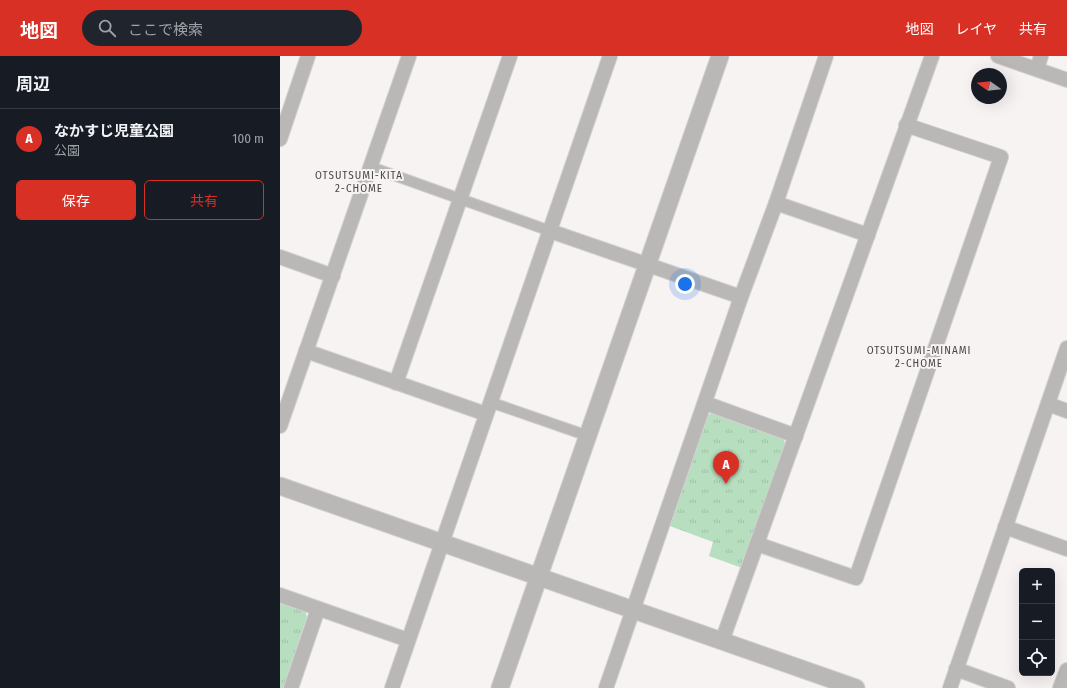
<!DOCTYPE html>
<html lang="ja">
<meta charset="utf-8">
<style>
:root{--surface:#171b24;--page:#20242c;--text:#f1f3f6;--muted:#9ea1a6;--line:#363941;--accent:#d93025}
body{margin:0;font-family:"Fira Sans Condensed","Noto Sans JP",sans-serif;background:var(--page);color:var(--text)}
.controls{position:absolute;right:12px;bottom:12px;display:grid;overflow:hidden;border-radius:6px;box-shadow:0 4px 16px #0002}
.controls button{width:36px;height:36px;display:grid;place-items:center;padding:0;border:0;border-bottom:1px solid var(--line);background:var(--surface);color:var(--text);font:20px sans-serif}
.compass{position:absolute;left:691px;top:12px;width:36px;height:36px;border-radius:50%;background:var(--surface);box-shadow:0 4px 16px #0002;rotate:284deg}
.you{position:absolute;left:405px;top:228px;width:14px;height:14px;margin:-10px;border:3px solid #fff;border-radius:50%;background:#1a73e8;box-shadow:0 0 0 6px #1a73e833}
.badge{display:grid;place-items:center;width:26px;height:26px;border-radius:50%;background:var(--accent);color:#fff;font-size:13px;font-weight:700}
.pin{position:absolute;translate:-50% -33px;filter:drop-shadow(0 1px 2px #0008)}
.pin::after{content:'';position:absolute;top:21px;width:14px;height:12px;background:inherit;clip-path:polygon(0 0,100% 0,50% 100%)}
.list{margin:0;padding:0;list-style:none}
h2{display:flex;justify-content:space-between;align-items:center;height:52px;margin:0;padding:0 16px;font-size:17px}
h2 small{font-size:13px;font-weight:400;color:var(--muted)}
.list li{display:grid;grid-template-columns:26px 1fr auto;gap:12px;align-items:center;box-sizing:border-box;height:60px;padding:0 16px;border-top:1px solid var(--line)}
.list b{display:block;font-size:15px;white-space:nowrap}
.list p{margin:0;font-size:13px;white-space:nowrap;color:var(--muted)}
.list em{font-size:13px;font-style:normal;color:var(--muted)}
.actions{display:flex;gap:8px;padding:12px 16px}
.actions a{flex:1;padding:9px 0;border:1px solid var(--accent);border-radius:6px;text-align:center;font-size:14px;color:var(--accent)}
.actions .main{background:var(--accent);color:#fff}
.icon{flex:none;width:22px;height:22px;fill:none;stroke:currentColor;stroke-width:2;stroke-linecap:round;stroke-linejoin:round}
.map{position:relative;flex:none;width:787px;height:632px;overflow:hidden}
header{display:flex;align-items:center;gap:24px;box-sizing:border-box;height:56px;padding:0 20px;background:var(--accent);color:#fff}
header strong{font-size:19px}
nav{display:flex;gap:22px;margin-inline-start:auto;font-size:14px}
.search{width:280px;height:36px;background:var(--page);display:flex;align-items:center;gap:10px;box-sizing:border-box;padding:0 14px;border-radius:22px;color:var(--muted);font-size:15px}
main{display:flex}
aside{flex:1;background:var(--surface)}
.map>svg:first-child{display:block}
.park{fill:url(#park-tufts)}
.lines{fill:none;stroke-linecap:round;stroke-linejoin:round}
.pedestrian-casing{stroke:#d3d0cf;stroke-width:12}
.minor-casing{stroke:#d3d0cf;stroke-width:16}
.tertiary-casing{stroke:#d3d0cf;stroke-width:19}
.pedestrian{stroke:#b9b8b7;stroke-width:10}
.minor{stroke:#b9b8b7;stroke-width:14}
.tertiary{stroke:#b9b8b7;stroke-width:17}
.labels{text-anchor:middle;dominant-baseline:central;stroke-width:4;stroke-linejoin:round;paint-order:stroke}
.neighbourhood-label{font-size:11px;letter-spacing:1px;fill:#4b4846;stroke:#f7f3f2}
</style>
<header>
<strong>地図</strong>
<div class="search"><svg class="icon" aria-label="search" viewBox="0 0 24 24"><circle cx="10" cy="10" r="6"/><path d="M15 15l6 6"/></svg>ここで検索</div>
<nav><a>地図</a><a>レイヤ</a><a>共有</a></nav>
</header>
<main>
<aside>
<h2>周辺<small></small></h2>
<ul class="list">
<li><span class="badge">A</span><div><b>なかすじ児童公園</b><p>公園</p></div><em>100 m</em></li>
</ul>
<div class="actions"><a class="main">保存</a><a>共有</a></div>
</aside>
<div class="map">
<svg width="787" height="632" viewBox="0 0 787 632">
<defs>
<pattern id="park-tufts" width="24" height="20" patternUnits="userSpaceOnUse"><rect width="24" height="20" fill="#b7dfbf"/><path d="M3 7l-1-3M5 7V3M7 7l1-3M15 17l-1-3M17 17v-4M19 17l1-3" fill="none" stroke="#9ec0a4"/></pattern>
</defs>
<rect width="100%" height="100%" fill="#f7f3f2"/>
<g class="park">
<polygon points="435,356 502,380 505,387 462,512 429,500 433,486 387,469 425,360"/>
<polygon points="0,545 25,554 27,561 3,632 0,632"/>
</g>
<g class="lines">
<defs>
<g id="pedestrian">
<polyline points="91,111 270,175"/>
<polyline points="210,346 308,380"/>
</g>
<g id="minor">
<polyline points="718,0 787,24"/>
<polyline points="757,13 761,0"/>
<polyline points="0,83 28,0"/>
<polyline points="496,147 588,179"/>
<polyline points="270,175 461,241"/>
<polyline points="0,201 53,220"/>
<polyline points="26,295 206,358"/>
<polyline points="116,327 230,0"/>
<polyline points="425,347 516,380"/>
<polyline points="768,348 787,355"/>
<polyline points="0,370 129,0"/>
<polyline points="725,471 787,493"/>
<polyline points="477,488 576,522 721,101 626,69"/>
<polyline points="0,539 128,584"/>
<polyline points="442,585 652,0"/>
<polyline points="676,613 728,632"/>
<polyline points="11,632 38,553"/>
<polyline points="112,632 330,0"/>
<polyline points="326,632 461,241 496,147 546,0"/>
<polyline points="670,632 787,292"/>
<polyline points="780,632 787,614"/>
</g>
<g id="tertiary">
<polyline points="0,430 576,632"/>
<polyline points="220,632 440,0"/>
</g>
</defs>
<use href="#pedestrian" class="pedestrian-casing"/>
<use href="#minor" class="minor-casing"/>
<use href="#tertiary" class="tertiary-casing"/>
<use href="#pedestrian" class="pedestrian"/>
<use href="#minor" class="minor"/>
<use href="#tertiary" class="tertiary"/>
</g>
<g class="labels">
<g class="neighbourhood-label">
<text x="79" y="119">OTSUTSUMI-KITA<tspan x="79" dy="13">2-CHOME</tspan></text>
<text x="639" y="294">OTSUTSUMI-MINAMI<tspan x="639" dy="13">2-CHOME</tspan></text>
</g>
</g>
</svg>
<div class="controls">
<button>+</button>
<button>−</button>
<button><svg class="icon" aria-label="locate" viewBox="0 0 24 24"><circle cx="12" cy="12" r="6"/><path d="M12 2v4M12 18v4M2 12h4M18 12h4"/></svg></button>
</div>
<svg class="compass" viewBox="-18 -18 36 36"><path d="M0-13l5 13h-10z" fill="#e53935"/><path d="M0 13l5-13h-10z" fill="#9ea1a6"/></svg>
<div class="you"></div>
<div class="pin badge" style="left:446px;top:428px">A</div>
</div>
</main>
